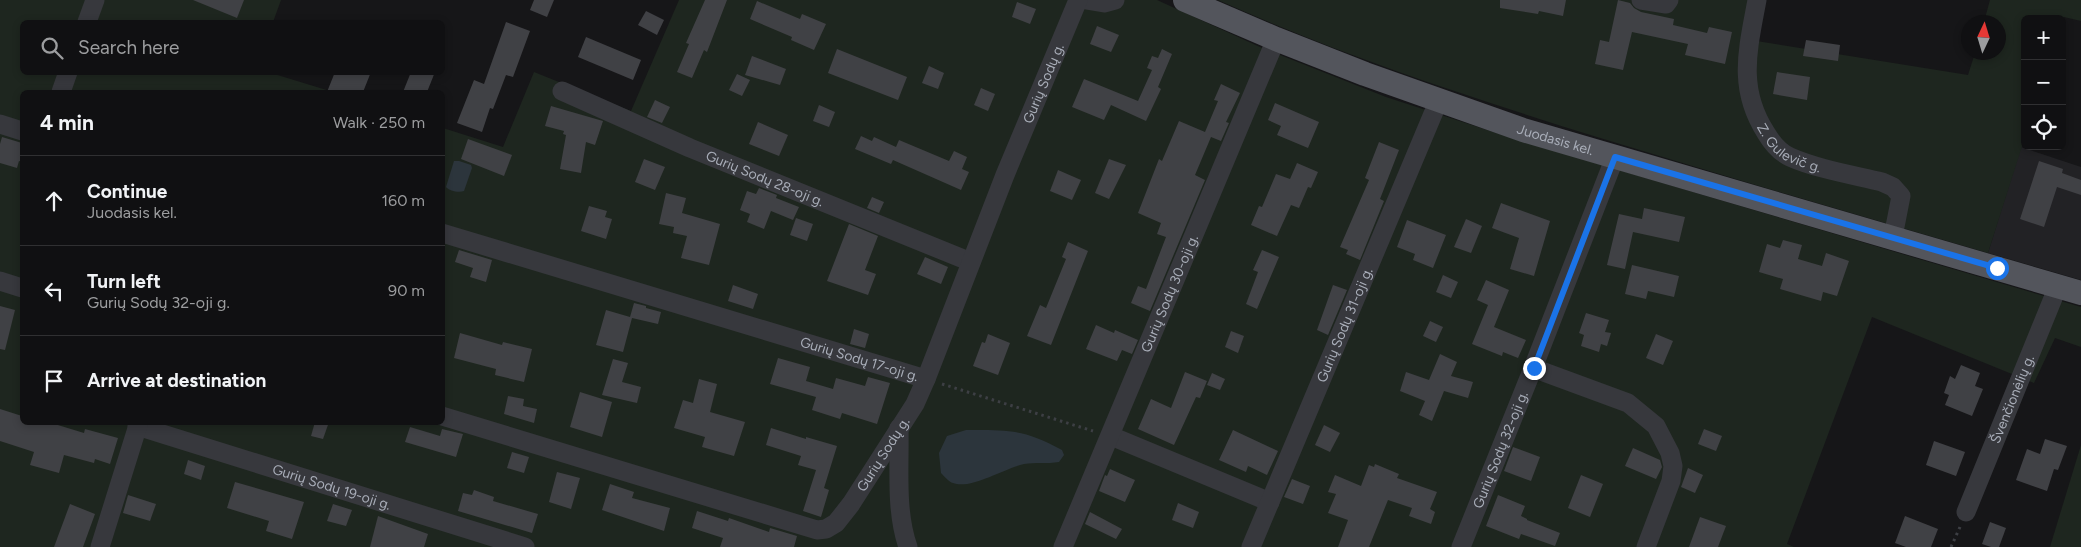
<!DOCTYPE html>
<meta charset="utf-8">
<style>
:root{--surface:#101012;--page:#19191b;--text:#f1f3f6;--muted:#9c9d9f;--line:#303032}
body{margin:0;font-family:Figtree,sans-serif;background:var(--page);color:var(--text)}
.controls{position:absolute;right:15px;top:15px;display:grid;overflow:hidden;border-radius:8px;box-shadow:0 2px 8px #0003}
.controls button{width:45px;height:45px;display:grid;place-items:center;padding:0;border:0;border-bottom:1px solid var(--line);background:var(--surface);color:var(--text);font:25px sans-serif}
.compass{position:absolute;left:1961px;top:15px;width:45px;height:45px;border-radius:50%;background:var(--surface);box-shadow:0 2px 8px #0003;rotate:4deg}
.stop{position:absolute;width:15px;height:15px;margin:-11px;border:4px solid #1a73e8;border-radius:50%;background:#fff}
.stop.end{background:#1a73e8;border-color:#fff;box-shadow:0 1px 5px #0008}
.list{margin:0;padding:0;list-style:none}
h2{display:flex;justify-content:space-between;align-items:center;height:65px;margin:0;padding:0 20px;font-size:21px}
h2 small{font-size:16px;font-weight:400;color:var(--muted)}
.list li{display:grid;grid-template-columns:32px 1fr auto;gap:15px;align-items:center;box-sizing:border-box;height:90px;padding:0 20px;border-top:1px solid var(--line)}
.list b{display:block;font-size:19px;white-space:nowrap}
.list p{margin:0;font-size:16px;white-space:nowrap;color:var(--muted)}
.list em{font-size:16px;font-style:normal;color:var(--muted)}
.icon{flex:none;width:28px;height:28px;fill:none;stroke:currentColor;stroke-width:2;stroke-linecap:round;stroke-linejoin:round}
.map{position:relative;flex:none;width:2081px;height:547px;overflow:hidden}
.search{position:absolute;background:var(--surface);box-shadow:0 2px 8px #0003;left:20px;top:20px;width:425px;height:55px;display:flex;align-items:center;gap:12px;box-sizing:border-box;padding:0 18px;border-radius:8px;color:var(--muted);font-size:19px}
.panel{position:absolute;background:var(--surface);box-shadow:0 2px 8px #0003;left:20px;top:90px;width:425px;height:335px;border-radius:8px}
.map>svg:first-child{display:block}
.built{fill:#222225}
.green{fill:#1e261f}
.water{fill:#2c353c}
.building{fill:#404145}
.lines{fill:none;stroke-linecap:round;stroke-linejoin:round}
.path{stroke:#3d3f44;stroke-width:3;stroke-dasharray:2.5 4;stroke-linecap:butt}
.minor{stroke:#37383d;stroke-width:19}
.major{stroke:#53555c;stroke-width:24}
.route{stroke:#1a73e8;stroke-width:6}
.labels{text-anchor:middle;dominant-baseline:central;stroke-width:4;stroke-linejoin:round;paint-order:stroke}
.street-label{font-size:14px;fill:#a8adb8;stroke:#111113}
</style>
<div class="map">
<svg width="2081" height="547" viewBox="0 0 2081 547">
<rect width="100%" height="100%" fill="#161618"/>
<polygon class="built" points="2021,147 2081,167 2081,280 1988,253"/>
<g class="green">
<polygon points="0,0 281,0 273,22 22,22 22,72 271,73 333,92 22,92 22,422 442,422 443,128 503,147 534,72 631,111 679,0 1157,0 1260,47 1386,97 1524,142 2081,307 2081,347 2055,338 2034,383 1872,317 1787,544 1794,547 0,547"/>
<path d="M 1218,0 L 1751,0 L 1744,39 L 1968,75 L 1975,53 L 1998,52 L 1998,22 L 1984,22 L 1990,0 L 2081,0 L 2081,21 L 2064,17 L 2062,21 L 2062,19 L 2025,19 L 2025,137 L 1988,253 C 1857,215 1727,177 1597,137 C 1469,97 1340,55 1218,0 Z"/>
<polygon points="2081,445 2081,547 2050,547"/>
</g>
<g class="water">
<path d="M 454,161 L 459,161 L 471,165 L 472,168 L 464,191 C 459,193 449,191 446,187 Z"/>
<path d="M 966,430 C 1008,430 1024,429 1062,450 L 1064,455 L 1059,462 C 1047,464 1035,462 1024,464 C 1005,468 970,490 953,483 C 949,482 944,476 941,473 L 939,453 L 947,436 Z"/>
</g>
<g class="building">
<polygon points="193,0 244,0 237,18"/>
<polygon points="534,0 554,0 547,17 530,10"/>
<polygon points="705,0 727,0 707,52 704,50 692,78 677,72 689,44 686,43"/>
<polygon points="1500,0 1566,0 1563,16 1539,11 1538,14 1500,8"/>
<polygon points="1618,0 1630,3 1634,8 1641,12 1674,19 1673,25 1707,33 1709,27 1732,32 1725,64 1685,55 1688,44 1632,32 1623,70 1595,64 1600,40 1609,42"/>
<polygon points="757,1 800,19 802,14 826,24 814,50 791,40 792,37 750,19"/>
<polygon points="1017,2 1036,9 1030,24 1012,17"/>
<polygon points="646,11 664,20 657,35 638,25"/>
<polygon points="506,22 530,31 513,77 506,75 493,109 490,108 482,132 457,123 474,80 484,84"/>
<polygon points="1097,26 1119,35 1111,52 1090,44"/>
<polygon points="586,37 641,60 633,80 578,57"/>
<polygon points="1806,40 1840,45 1838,61 1803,56"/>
<polygon points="837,49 907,77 898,100 828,73"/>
<polygon points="1162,49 1172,54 1158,87 1161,89 1146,121 1111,105 1104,120 1072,107 1084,79 1138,101 1152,70 1147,68 1152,56 1158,58"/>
<polygon points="752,56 786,69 780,85 745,75"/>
<polygon points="929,66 944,73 938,89 922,83"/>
<polygon points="335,72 371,72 363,92 327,92"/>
<polygon points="411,72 435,72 427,92 403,92"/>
<polygon points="1777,72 1810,77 1807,100 1773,94"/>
<polygon points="737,74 750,80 742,96 729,90"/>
<polygon points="1221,84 1240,93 1226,122 1229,123 1221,141 1211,137 1195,175 1205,180 1150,311 1131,303 1138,286 1146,289 1166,237 1157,234 1161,223 1138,213 1159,159 1162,161 1179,121 1205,132 1218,101 1214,100"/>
<polygon points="981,88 995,94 988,111 974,105"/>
<polygon points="655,100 670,107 662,123 647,117"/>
<polygon points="1275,103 1319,122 1308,148 1277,135 1281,126 1268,120"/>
<polygon points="819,105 835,112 829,127 813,121"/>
<polygon points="551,106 603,121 595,145 586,142 581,173 560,169 566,135 563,134 564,131 545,126"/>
<polygon points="758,122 788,135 779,156 749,144"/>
<polygon points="861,136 872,141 874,137 896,147 899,140 949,161 954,151 967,157 962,169 969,172 961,190 893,160 891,164 855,149"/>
<polygon points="2,137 22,143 22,162 19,161 17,168 0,163 0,144"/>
<polygon points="468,139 512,155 504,176 461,159"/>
<polygon points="1379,142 1399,150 1380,199 1384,201 1360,260 1346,254 1348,250 1340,247 1369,180 1365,178"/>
<polygon points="644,159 665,167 655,190 635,182"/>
<polygon points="1109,159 1126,165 1109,199 1095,193"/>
<polygon points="2039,161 2063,169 2062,173 2081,180 2081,195 2057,187 2044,227 2020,219"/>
<polygon points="1297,163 1318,172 1311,188 1308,187 1299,208 1291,205 1277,236 1251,225 1259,206 1262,207 1276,174 1290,179"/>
<polygon points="1058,170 1081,180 1072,200 1050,191"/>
<polygon points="759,188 777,195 776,198 799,207 793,220 771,211 764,229 747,222 750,214 740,210 747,191 756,194"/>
<polygon points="666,193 686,198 682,213 720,224 709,265 681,258 687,236 673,233 674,227 659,224"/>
<polygon points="872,197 884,202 879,213 867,208"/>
<polygon points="1501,203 1550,221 1534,276 1510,269 1519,238 1492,228"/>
<polygon points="589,206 607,211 605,217 612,219 606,239 581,231"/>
<polygon points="1644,208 1685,217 1679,242 1633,232 1625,269 1607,265 1619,214 1642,219"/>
<polygon points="796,218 813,224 807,241 790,235"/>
<polygon points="1466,219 1482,226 1471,253 1454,247"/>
<polygon points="1407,220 1446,235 1433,268 1413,260 1415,254 1397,247"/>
<polygon points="849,224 878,236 865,270 876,274 868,295 827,281"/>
<polygon points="1783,240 1802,245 1798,259 1822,266 1826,253 1849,261 1837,296 1823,292 1821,301 1780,289 1783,279 1759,272 1767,244 1780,248"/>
<polygon points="1068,242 1088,251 1051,345 1027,336 1040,305 1046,308 1066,259 1062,257"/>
<polygon points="459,250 492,260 486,282 470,277 473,268 455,262"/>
<polygon points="1262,250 1279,257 1257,309 1246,304 1258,272 1253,270"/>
<polygon points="925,257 948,267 941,284 917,274"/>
<polygon points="1632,265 1679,276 1674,297 1648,291 1646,299 1625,294"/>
<polygon points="1443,275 1458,282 1451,298 1436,292"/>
<polygon points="1486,280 1509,290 1494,327 1526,340 1518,358 1503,352 1502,356 1472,344 1488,305 1477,300"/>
<polygon points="733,285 758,294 753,309 728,301"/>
<polygon points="1333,285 1347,290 1328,335 1317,330"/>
<polygon points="634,303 646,306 646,308 661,312 658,324 632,318 623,352 596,345 606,310 630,317"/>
<polygon points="0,306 15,310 5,350 0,349"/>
<polygon points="1586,313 1609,320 1605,332 1611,333 1607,346 1601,344 1599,352 1581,346 1584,335 1579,333"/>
<polygon points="1430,321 1443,327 1436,342 1423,336"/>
<polygon points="1096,325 1114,333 1115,330 1138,340 1132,354 1122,350 1117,361 1086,349"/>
<polygon points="854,329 869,334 865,348 850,344"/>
<polygon points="1231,331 1244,336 1238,353 1225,347"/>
<polygon points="460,333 502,345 503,342 532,349 524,382 495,375 496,369 454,358"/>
<polygon points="988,334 1010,343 998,375 973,366 982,342 985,343"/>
<polygon points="1656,334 1673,341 1663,365 1646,358"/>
<polygon points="1440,354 1457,362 1451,376 1473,382 1468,398 1444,391 1432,421 1419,415 1425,401 1400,391 1406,372 1429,380"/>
<polygon points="778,358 810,367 806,381 833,389 836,378 865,386 868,377 890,383 877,424 842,413 840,419 812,410 816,397 770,384"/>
<polygon points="613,359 628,363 622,382 641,387 637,403 602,395"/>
<polygon points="1961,365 1980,373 1975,386 1983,389 1972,416 1945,405 1949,395 1944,393 1950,376 1955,379"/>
<polygon points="1185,372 1207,381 1200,398 1196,397 1174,445 1138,429 1151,399 1171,408"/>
<polygon points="1212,373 1225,379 1220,390 1207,385"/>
<polygon points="699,379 717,384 710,412 745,422 734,456 702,447 705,437 674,428 683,400 693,403"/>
<polygon points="580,392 612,402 602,437 570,427"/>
<polygon points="508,396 524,399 523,406 537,409 534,423 504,414"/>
<polygon points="0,409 22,416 22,422 48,422 84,433 85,429 118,438 110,464 95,459 94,463 64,455 59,473 30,465 34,452 0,441"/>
<polygon points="315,422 329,422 323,439 311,436"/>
<polygon points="1324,425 1340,433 1330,452 1315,445"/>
<polygon points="410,427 440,436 442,429 463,434 456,457 405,442"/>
<polygon points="771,428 806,439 806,437 837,446 824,488 829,490 821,517 803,511 816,470 798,465 801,456 766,445"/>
<polygon points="1704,429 1722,436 1716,451 1698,444"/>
<polygon points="1233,430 1278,451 1267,475 1248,466 1246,472 1219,460"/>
<polygon points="2045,439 2067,446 2058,470 2054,469 2047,491 2016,480 2027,449 2040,454"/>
<polygon points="1934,441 1965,452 1956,476 1926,465"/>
<polygon points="1513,447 1540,457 1531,481 1504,471"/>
<polygon points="1633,448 1660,460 1662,467 1656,479 1625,466"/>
<polygon points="512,452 529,457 524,473 507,468"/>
<polygon points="188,460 205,466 201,480 184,474"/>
<polygon points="1375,464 1399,474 1397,478 1437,492 1430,509 1435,512 1431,524 1409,516 1412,508 1388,500 1369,547 1338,547 1348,520 1328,513 1336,494 1328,492 1335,475 1361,486 1369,465 1374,467"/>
<polygon points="1688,468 1703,475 1695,493 1681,487"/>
<polygon points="1110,469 1135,480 1125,502 1099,491 1105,475 1107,476"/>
<polygon points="557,472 580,478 571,509 549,502"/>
<polygon points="1581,475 1603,484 1590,517 1568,508"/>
<polygon points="1292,479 1310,486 1303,504 1284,497"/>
<polygon points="235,482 304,502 292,539 266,531 269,521 227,508"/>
<polygon points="610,484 634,492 632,498 670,508 664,531 602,510"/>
<polygon points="474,490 494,497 493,501 538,514 532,533 458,511 463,493 472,495"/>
<polygon points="128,495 156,504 150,521 123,513"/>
<polygon points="1498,495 1525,506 1521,516 1527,519 1527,520 1560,533 1555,546 1521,534 1519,539 1486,526"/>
<polygon points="1178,503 1199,512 1193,528 1172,520"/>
<polygon points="70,504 95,514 83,547 54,547"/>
<polygon points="333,504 352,510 346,526 327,521"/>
<polygon points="697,511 728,521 729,518 769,532 770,528 797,536 794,547 720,547 723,538 692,528"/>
<polygon points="1090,512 1122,529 1116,539 1085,524"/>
<polygon points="378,516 428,534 424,547 370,547"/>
<polygon points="1905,516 1938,529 1931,547 1906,547 1895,543"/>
<polygon points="1700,517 1726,526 1718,547 1689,547"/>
<polygon points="1990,522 2006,528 1999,547 1991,547 1982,544"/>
</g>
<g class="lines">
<g class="path">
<polyline points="942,384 1093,431"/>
<polyline points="1951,547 1960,527"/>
</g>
<g class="minor">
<polyline points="1086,0 1104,3 1115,0"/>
<polyline points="1641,0 1666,4 1669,0"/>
<path id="s1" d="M 1757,0 C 1748,49 1737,88 1766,133 C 1772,143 1779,152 1790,157 C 1817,169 1853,175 1882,182 L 1893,187 L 1901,196 L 1893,237"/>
<polyline points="87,22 95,0"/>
<path id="s2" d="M 562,91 L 690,148 L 971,262"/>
<polyline points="61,92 68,72"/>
<polyline points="0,124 22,131"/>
<path id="s3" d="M 442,233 L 926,379"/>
<polyline points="0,281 22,288"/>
<polyline points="1533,368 1628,403 1656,426 1670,453 1673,466 1671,481 1646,547"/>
<path id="s4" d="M 442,416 L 817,530 L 826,529 L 836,523 L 851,504 L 915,404 L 926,379 L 1005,175 L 1078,0"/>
<path id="s5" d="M 137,426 L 525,547"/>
<path d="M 899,428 C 900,466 895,510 908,547"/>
<polyline points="1111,436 1270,502"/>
<path id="s6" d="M 1966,512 L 2058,286"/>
<polyline points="100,547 139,422"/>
<path id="s7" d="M 1063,547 L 1276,39"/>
<path id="s8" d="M 1251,547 L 1438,102"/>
<path id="s9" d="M 1461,547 L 1533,368 L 1615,157"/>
</g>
<path class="major" id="s10" d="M 1185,0 L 1276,39 L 1365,74 L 1523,130 L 2081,293"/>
</g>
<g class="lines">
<polyline class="route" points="1534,368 1615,157 1997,268"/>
</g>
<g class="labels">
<g class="street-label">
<text stroke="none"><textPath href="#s4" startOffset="901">Gurių Sodų g.</textPath></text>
<text stroke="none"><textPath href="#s10" startOffset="396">Juodasis kel.</textPath></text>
<text stroke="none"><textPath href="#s1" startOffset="166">Z. Gulevič g.</textPath></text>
<text stroke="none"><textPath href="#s2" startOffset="221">Gurių Sodų 28-oji g.</textPath></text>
<text stroke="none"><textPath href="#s7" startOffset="275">Gurių Sodų 30-oji g.</textPath></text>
<text stroke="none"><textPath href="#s8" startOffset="241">Gurių Sodų 31-oji g.</textPath></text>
<text stroke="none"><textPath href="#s3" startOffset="436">Gurių Sodų 17-oji g.</textPath></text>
<text stroke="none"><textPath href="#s6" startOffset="122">Švenčionėlių g.</textPath></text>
<text stroke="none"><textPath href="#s9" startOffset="105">Gurių Sodų 32-oji g.</textPath></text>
<text stroke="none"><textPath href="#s4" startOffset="496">Gurių Sodų g.</textPath></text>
<text stroke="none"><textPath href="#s5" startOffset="204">Gurių Sodų 19-oji g.</textPath></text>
</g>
</g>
</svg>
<div class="controls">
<button>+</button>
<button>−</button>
<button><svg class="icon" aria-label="locate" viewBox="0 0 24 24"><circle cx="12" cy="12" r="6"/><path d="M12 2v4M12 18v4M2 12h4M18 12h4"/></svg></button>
</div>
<svg class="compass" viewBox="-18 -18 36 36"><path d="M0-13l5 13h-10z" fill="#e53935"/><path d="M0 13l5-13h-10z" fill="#9c9d9f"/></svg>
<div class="stop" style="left:1997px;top:268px"></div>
<div class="stop end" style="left:1534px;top:368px"></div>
<div class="search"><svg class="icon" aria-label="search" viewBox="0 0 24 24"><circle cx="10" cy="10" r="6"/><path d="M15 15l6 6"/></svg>Search here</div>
<section class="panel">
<h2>4 min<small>Walk · 250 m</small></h2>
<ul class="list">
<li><svg class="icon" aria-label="ahead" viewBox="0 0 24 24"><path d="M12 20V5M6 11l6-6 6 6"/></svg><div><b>Continue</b><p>Juodasis kel.</p></div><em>160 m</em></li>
<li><svg class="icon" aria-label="left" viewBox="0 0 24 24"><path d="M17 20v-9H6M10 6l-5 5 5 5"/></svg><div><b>Turn left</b><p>Gurių Sodų 32-oji g.</p></div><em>90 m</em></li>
<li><svg class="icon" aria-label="arrive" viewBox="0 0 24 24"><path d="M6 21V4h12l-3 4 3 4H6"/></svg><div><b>Arrive at destination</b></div></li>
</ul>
</section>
</div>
